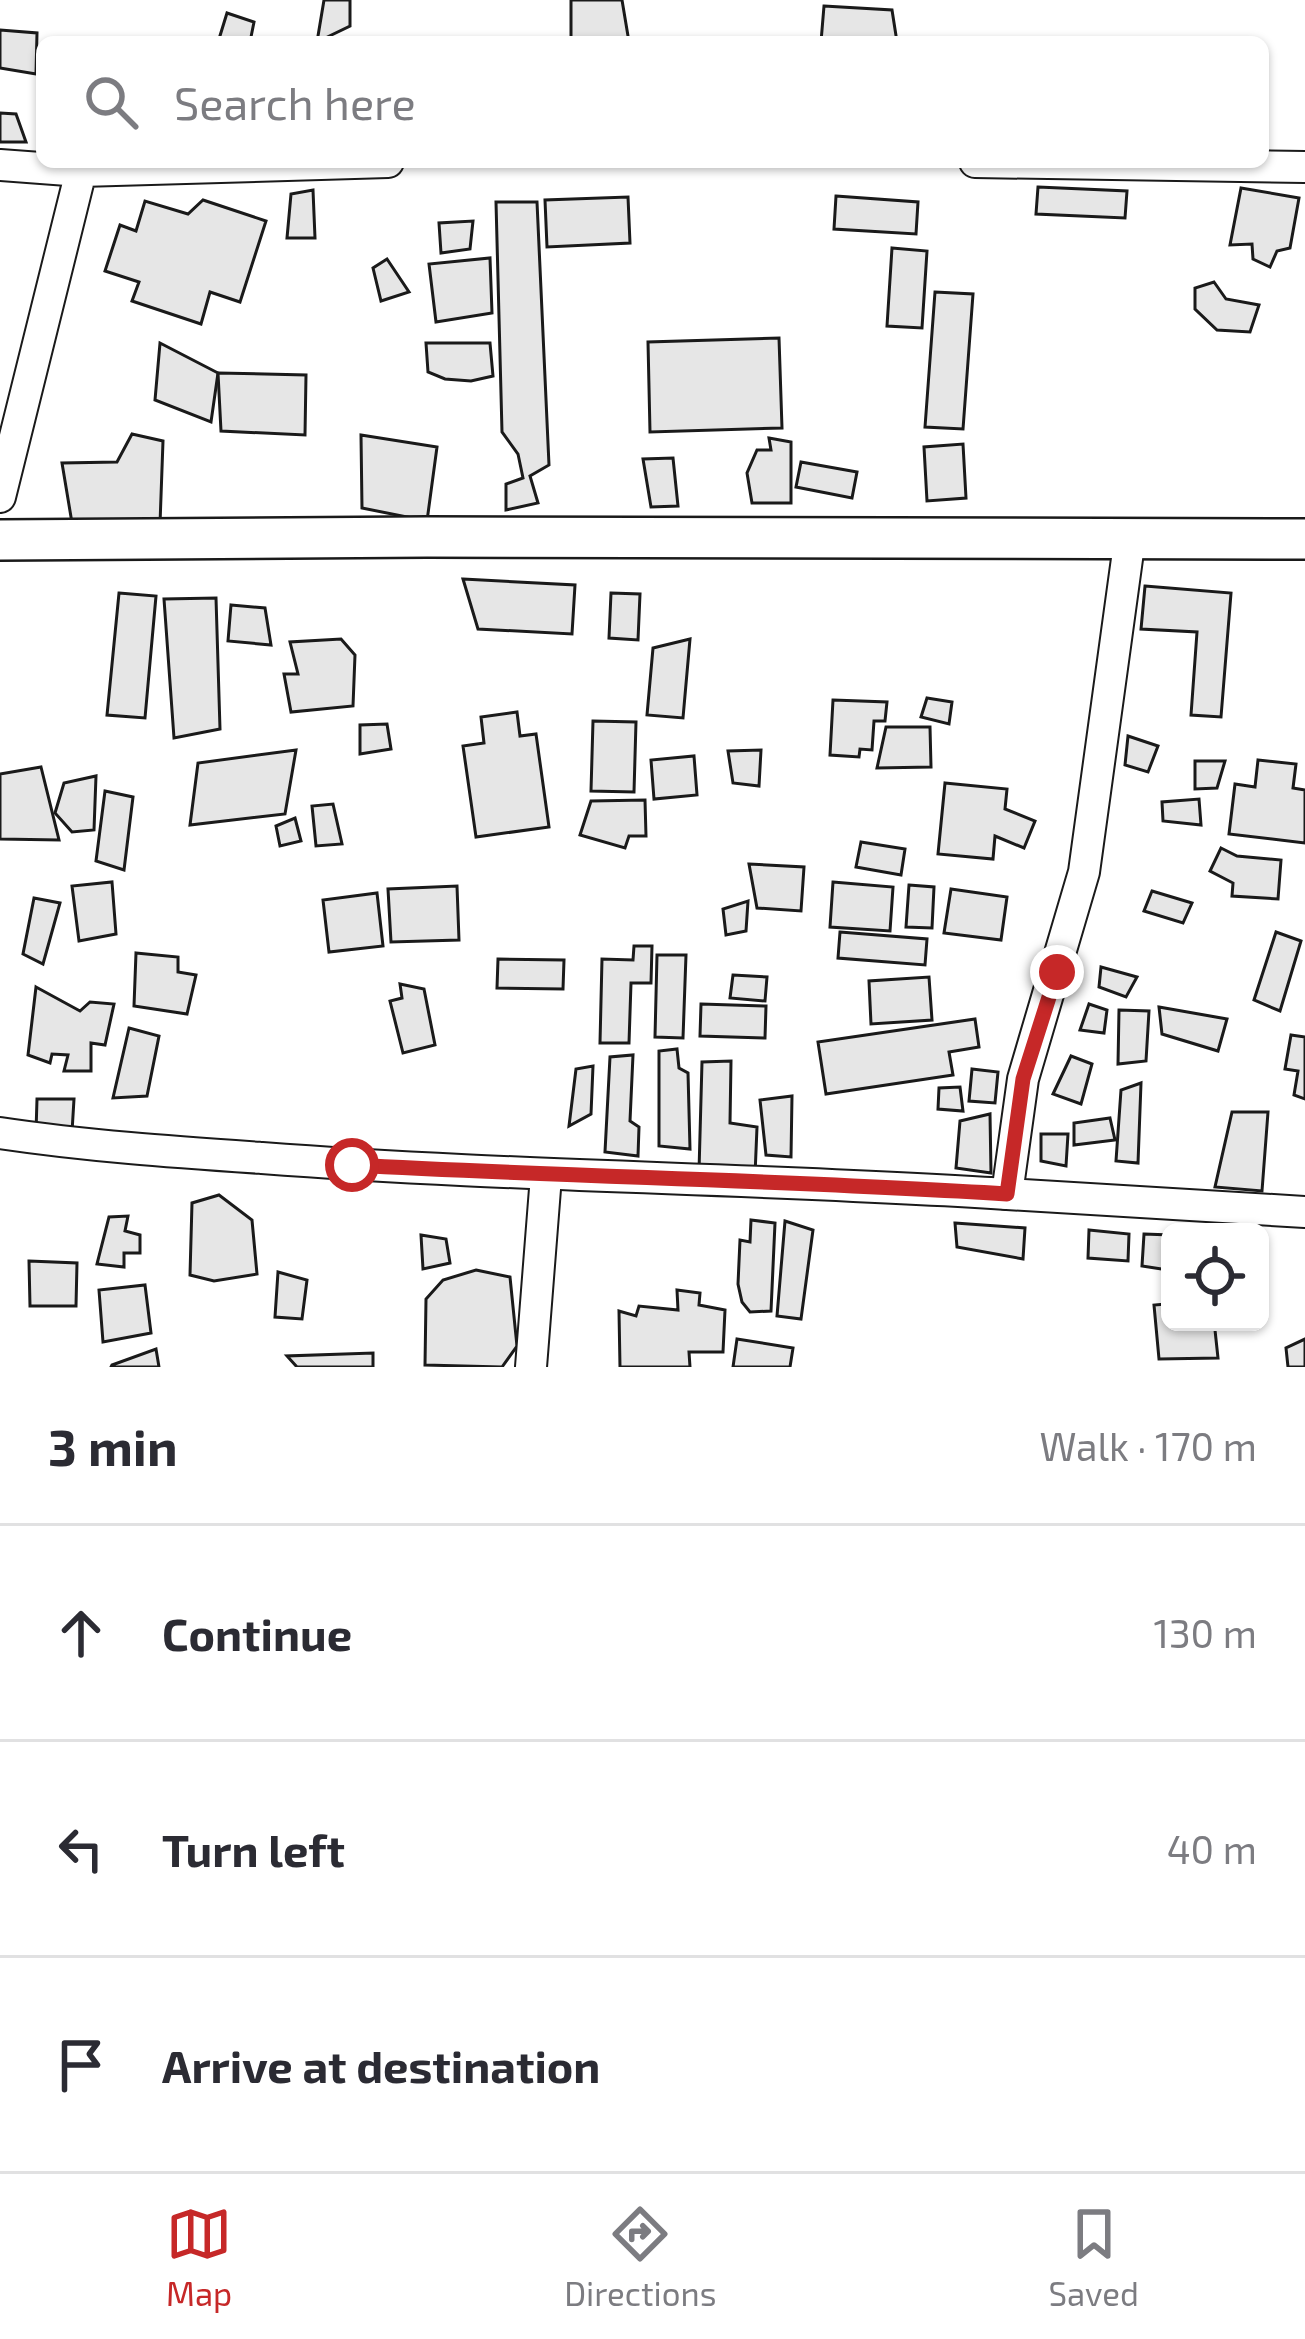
<!DOCTYPE html>
<meta charset="utf-8">
<style>
:root{--surface:#fff;--page:#f7f7f7;--text:#2b2b33;--muted:#7c7c81;--line:#e1e1e2;--accent:#c62828}
body{margin:0;font-family:"Exo 2",sans-serif;background:var(--page);color:var(--text)}
.controls{position:absolute;right:36px;bottom:36px;display:grid;overflow:hidden;border-radius:18px;box-shadow:0 3px 9px #0004}
.controls button{width:108px;height:108px;display:grid;place-items:center;padding:0;border:0;border-bottom:3px solid var(--line);background:var(--surface);color:var(--text);font:60px sans-serif}
.stop{position:absolute;width:36px;height:36px;margin:-27px;border:9px solid #c62828;border-radius:50%;background:#fff}
.stop.end{background:#c62828;border-color:#fff;box-shadow:0 3px 12px #0008}
.list{margin:0;padding:0;list-style:none}
h2{display:flex;justify-content:space-between;align-items:center;height:156px;margin:0;padding:0 48px;font-size:51px}
h2 small{font-size:39px;font-weight:400;color:var(--muted)}
.list li{display:grid;grid-template-columns:78px 1fr auto;gap:36px;align-items:center;box-sizing:border-box;height:216px;padding:0 48px;border-top:3px solid var(--line)}
.list b{display:block;font-size:45px;white-space:nowrap}
.list em{font-size:39px;font-style:normal;color:var(--muted)}
.icon{flex:none;width:66px;height:66px;fill:none;stroke:currentColor;stroke-width:2;stroke-linecap:round;stroke-linejoin:round}
.map{position:relative;flex:none;width:1305px;height:1367px;overflow:hidden}
.search{position:absolute;background:var(--surface);box-shadow:0 3px 9px #0004;left:36px;right:36px;top:36px;height:132px;display:flex;align-items:center;gap:30px;box-sizing:border-box;padding:0 42px;border-radius:18px;color:var(--muted);font-size:45px}
.sheet{height:804px;background:var(--surface)}
nav{display:flex;justify-content:space-around;align-items:center;box-sizing:border-box;height:168px;border-top:3px solid var(--line);background:var(--surface);font-size:33px;color:var(--muted)}
nav a{display:grid;justify-items:center;gap:6px}
nav .on{color:var(--accent)}
.map>svg:first-child{display:block}
.building{fill:#e6e6e6;stroke:#1a1a1a;stroke-width:3}
.lines{fill:none;stroke-linecap:round;stroke-linejoin:round}
.minor-casing{stroke:#1a1a1a;stroke-width:34}
.tertiary-casing{stroke:#1a1a1a;stroke-width:44}
.minor{stroke:#fff;stroke-width:30}
.tertiary{stroke:#fff;stroke-width:39}
.route{stroke:#c62828;stroke-width:15}
</style>
<div class="map">
<svg width="1305" height="1367" viewBox="0 0 1305 1367">
<rect width="100%" height="100%" fill="#fff"/>
<g class="building">
<polygon points="324,0 350,0 350,26 317,42"/>
<polygon points="571,0 622,0 629,42 571,42"/>
<polygon points="824,6 892,10 897,42 821,42"/>
<polygon points="227,13 254,22 250,42 219,39"/>
<polygon points="0,30 37,33 36,74 0,68"/>
<polygon points="0,113 16,114 26,142 0,142"/>
<polygon points="1038,187 1127,191 1125,218 1036,214"/>
<polygon points="1241,188 1299,198 1290,248 1277,251 1270,267 1253,259 1252,244 1230,245"/>
<polygon points="313,190 315,238 287,238 291,194"/>
<polygon points="836,196 918,202 916,234 834,229"/>
<polygon points="628,197 630,243 547,247 545,200"/>
<polygon points="203,200 266,221 240,302 210,292 201,324 132,301 139,282 105,271 120,225 136,231 145,201 188,214"/>
<polygon points="496,202 537,202 549,465 530,476 538,503 506,510 506,484 523,478 518,454 502,432"/>
<polygon points="473,221 470,249 441,253 439,223"/>
<polygon points="892,248 927,251 922,328 887,326"/>
<polygon points="490,258 492,313 436,322 429,264"/>
<polygon points="387,259 409,292 381,301 373,268"/>
<polygon points="1214,282 1226,299 1259,305 1250,332 1217,330 1195,309 1195,288"/>
<polygon points="935,292 973,294 963,429 925,427"/>
<polygon points="779,338 782,428 650,432 648,342"/>
<polygon points="160,343 218,373 211,422 155,400"/>
<polygon points="426,343 490,343 493,376 471,381 445,379 428,372"/>
<polygon points="218,373 306,375 305,435 221,431"/>
<polygon points="132,434 163,441 160,524 72,523 62,463 117,462"/>
<polygon points="361,435 437,447 427,521 362,508"/>
<polygon points="769,438 791,442 791,503 752,503 747,473 757,450 771,450"/>
<polygon points="963,444 966,498 927,501 924,447"/>
<polygon points="673,458 678,506 651,507 643,459"/>
<polygon points="801,462 857,472 852,498 796,487"/>
<polygon points="463,579 575,585 572,634 478,629"/>
<polygon points="1145,586 1231,593 1221,717 1191,715 1197,632 1141,629"/>
<polygon points="119,593 156,596 145,718 107,715"/>
<polygon points="611,593 640,594 638,640 609,638"/>
<polygon points="216,598 220,729 174,738 164,599"/>
<polygon points="231,605 265,608 271,645 228,641"/>
<polygon points="341,639 355,655 353,706 291,712 284,674 298,674 290,642"/>
<polygon points="690,639 683,718 647,715 653,648"/>
<polygon points="927,698 952,702 949,724 921,717"/>
<polygon points="833,700 887,702 885,721 874,721 872,750 860,749 859,757 830,755"/>
<polygon points="517,712 520,736 536,734 549,827 476,837 463,746 484,743 481,717"/>
<polygon points="593,721 636,722 634,792 591,791"/>
<polygon points="387,724 391,749 360,754 360,725"/>
<polygon points="886,727 930,727 931,767 877,768"/>
<polygon points="1128,736 1158,746 1148,772 1125,765"/>
<polygon points="296,750 285,814 190,825 198,763"/>
<polygon points="761,750 759,786 733,783 728,751"/>
<polygon points="694,756 697,795 654,799 651,760"/>
<polygon points="1258,760 1296,764 1293,788 1305,790 1305,843 1229,834 1235,784 1255,787"/>
<polygon points="1195,761 1225,761 1217,788 1195,789"/>
<polygon points="41,767 59,840 0,839 0,774"/>
<polygon points="96,776 94,830 72,832 55,813 64,783"/>
<polygon points="945,783 1007,789 1005,809 1035,821 1024,848 995,836 993,859 938,854"/>
<polygon points="105,791 133,797 124,870 96,861"/>
<polygon points="1199,799 1201,825 1163,821 1162,802"/>
<polygon points="645,800 646,836 629,836 625,848 580,835 591,801"/>
<polygon points="333,804 342,844 316,846 312,806"/>
<polygon points="295,818 301,841 280,846 276,826"/>
<polygon points="861,842 905,849 901,875 856,867"/>
<polygon points="1221,848 1237,856 1281,860 1278,899 1232,896 1233,883 1210,871"/>
<polygon points="749,864 804,867 801,911 757,908"/>
<polygon points="112,882 116,934 79,941 72,886"/>
<polygon points="833,882 893,887 890,931 830,927"/>
<polygon points="909,885 934,887 932,928 906,927"/>
<polygon points="457,886 459,940 391,942 388,889"/>
<polygon points="951,889 1007,897 1001,940 944,933"/>
<polygon points="1152,891 1192,903 1183,923 1144,911"/>
<polygon points="377,893 383,946 329,952 323,900"/>
<polygon points="34,898 60,903 43,964 23,954"/>
<polygon points="748,901 746,931 726,935 723,909"/>
<polygon points="840,932 927,939 925,965 838,958"/>
<polygon points="1276,932 1301,941 1280,1011 1254,1000"/>
<polygon points="634,946 652,946 651,983 631,983 629,1043 600,1043 602,959 633,960"/>
<polygon points="136,953 178,957 178,972 196,975 187,1014 134,1006"/>
<polygon points="657,955 686,955 683,1038 655,1037"/>
<polygon points="498,959 564,960 563,989 497,988"/>
<polygon points="1101,967 1137,977 1126,997 1099,987"/>
<polygon points="733,975 767,977 765,1001 730,998"/>
<polygon points="929,977 932,1020 871,1024 869,981"/>
<polygon points="400,984 424,989 435,1045 403,1053 390,1001 402,998"/>
<polygon points="36,987 80,1011 90,1002 114,1004 105,1045 91,1043 91,1071 64,1071 68,1055 52,1054 50,1063 28,1055"/>
<polygon points="701,1004 766,1006 765,1038 700,1036"/>
<polygon points="1089,1004 1107,1010 1104,1033 1080,1030"/>
<polygon points="1159,1007 1227,1019 1218,1051 1162,1034"/>
<polygon points="1119,1010 1149,1011 1146,1061 1118,1064"/>
<polygon points="975,1019 979,1047 949,1052 953,1075 826,1094 818,1042"/>
<polygon points="129,1028 159,1036 147,1096 113,1098"/>
<polygon points="1291,1035 1305,1037 1305,1099 1294,1095 1298,1071 1285,1069"/>
<polygon points="677,1049 679,1068 688,1073 690,1149 659,1146 659,1051"/>
<polygon points="633,1055 630,1121 639,1127 638,1156 605,1152 610,1057"/>
<polygon points="1071,1056 1092,1064 1081,1104 1053,1094"/>
<polygon points="731,1061 730,1123 757,1127 755,1175 699,1171 702,1062"/>
<polygon points="593,1066 591,1114 569,1126 576,1069"/>
<polygon points="972,1069 998,1072 995,1103 969,1101"/>
<polygon points="1141,1083 1138,1163 1116,1161 1121,1090"/>
<polygon points="960,1087 963,1111 938,1109 939,1088"/>
<polygon points="792,1096 791,1157 766,1155 760,1100"/>
<polygon points="37,1099 74,1099 72,1132 36,1132"/>
<polygon points="1232,1112 1268,1112 1262,1191 1215,1187"/>
<polygon points="990,1114 991,1173 956,1168 960,1121"/>
<polygon points="1110,1118 1115,1140 1074,1145 1074,1123"/>
<polygon points="1041,1134 1068,1134 1066,1166 1041,1161"/>
<polygon points="219,1195 252,1220 257,1274 214,1281 190,1275 192,1203"/>
<polygon points="128,1216 125,1231 140,1235 140,1253 124,1253 124,1267 97,1264 109,1217"/>
<polygon points="751,1220 775,1223 771,1311 750,1312 742,1302 738,1284 740,1240 750,1242"/>
<polygon points="785,1221 813,1230 801,1319 777,1316"/>
<polygon points="955,1223 1025,1228 1023,1259 957,1247"/>
<polygon points="1089,1230 1129,1234 1128,1261 1088,1258"/>
<polygon points="1144,1234 1170,1235 1168,1270 1142,1266"/>
<polygon points="421,1235 446,1239 450,1263 423,1269"/>
<polygon points="29,1261 77,1263 76,1306 30,1306"/>
<polygon points="476,1270 510,1277 517,1346 502,1367 425,1365 426,1299 443,1280"/>
<polygon points="278,1272 307,1280 302,1319 275,1317"/>
<polygon points="145,1285 151,1333 103,1342 99,1290"/>
<polygon points="677,1290 700,1293 699,1305 725,1310 723,1352 689,1352 690,1367 620,1367 619,1311 636,1316 639,1306 678,1310"/>
<polygon points="1170,1293 1170,1322 1201,1322 1215,1330 1218,1358 1159,1359 1154,1305 1166,1304"/>
<polygon points="737,1339 793,1348 790,1367 733,1367"/>
<polygon points="1305,1339 1305,1367 1288,1367 1286,1348"/>
<polygon points="156,1349 159,1367 111,1367 112,1365"/>
<polygon points="373,1353 373,1367 297,1367 287,1356"/>
</g>
<g class="lines">
<defs>
<g id="minor">
<polyline points="975,162 1305,167"/>
<polyline points="0,165 81,171"/>
<polyline points="0,497 81,171 388,162"/>
<polyline points="1130,537 1084,872 1023,1079 1007,1194 1305,1212"/>
<path d="M 0,1133 C 87,1146 175,1152 262,1158 C 511,1177 759,1178 1007,1194"/>
<polyline points="531,1367 546,1176"/>
</g>
<polyline id="tertiary" points="0,540 427,537 1305,539"/>
</defs>
<use href="#minor" class="minor-casing"/>
<use href="#tertiary" class="tertiary-casing"/>
<use href="#minor" class="minor"/>
<use href="#tertiary" class="tertiary"/>
</g>
<g class="lines">
<path class="route" d="M 352,1165 C 570,1177 789,1180 1007,1194 L 1023,1079 L 1057,972"/>
</g>
</svg>
<div class="controls">
<button><svg class="icon" aria-label="locate" viewBox="0 0 24 24"><circle cx="12" cy="12" r="6"/><path d="M12 2v4M12 18v4M2 12h4M18 12h4"/></svg></button>
</div>
<div class="stop" style="left:352px;top:1165px"></div>
<div class="stop end" style="left:1057px;top:972px"></div>
<div class="search"><svg class="icon" aria-label="search" viewBox="0 0 24 24"><circle cx="10" cy="10" r="6"/><path d="M15 15l6 6"/></svg>Search here</div>
</div>
<section class="sheet">
<h2>3 min<small>Walk · 170 m</small></h2>
<ul class="list">
<li><svg class="icon" aria-label="ahead" viewBox="0 0 24 24"><path d="M12 20V5M6 11l6-6 6 6"/></svg><div><b>Continue</b></div><em>130 m</em></li>
<li><svg class="icon" aria-label="left" viewBox="0 0 24 24"><path d="M17 20v-9H6M10 6l-5 5 5 5"/></svg><div><b>Turn left</b></div><em>40 m</em></li>
<li><svg class="icon" aria-label="arrive" viewBox="0 0 24 24"><path d="M6 21V4h12l-3 4 3 4H6"/></svg><div><b>Arrive at destination</b></div></li>
</ul>
</section>
<nav>
<a class="on"><svg class="icon" aria-label="map" viewBox="0 0 24 24"><path d="M3 6l6-2 6 2 6-2v14l-6 2-6-2-6 2zM9 4v14M15 6v14"/></svg>Map</a>
<a><svg class="icon" aria-label="directions" viewBox="0 0 24 24"><path d="M12 3l9 9-9 9-9-9zM9 14v-3h6M13 9l2 2-2 2"/></svg>Directions</a>
<a><svg class="icon" aria-label="saved" viewBox="0 0 24 24"><path d="M7 4h10v16l-5-4-5 4z"/></svg>Saved</a>
</nav>
